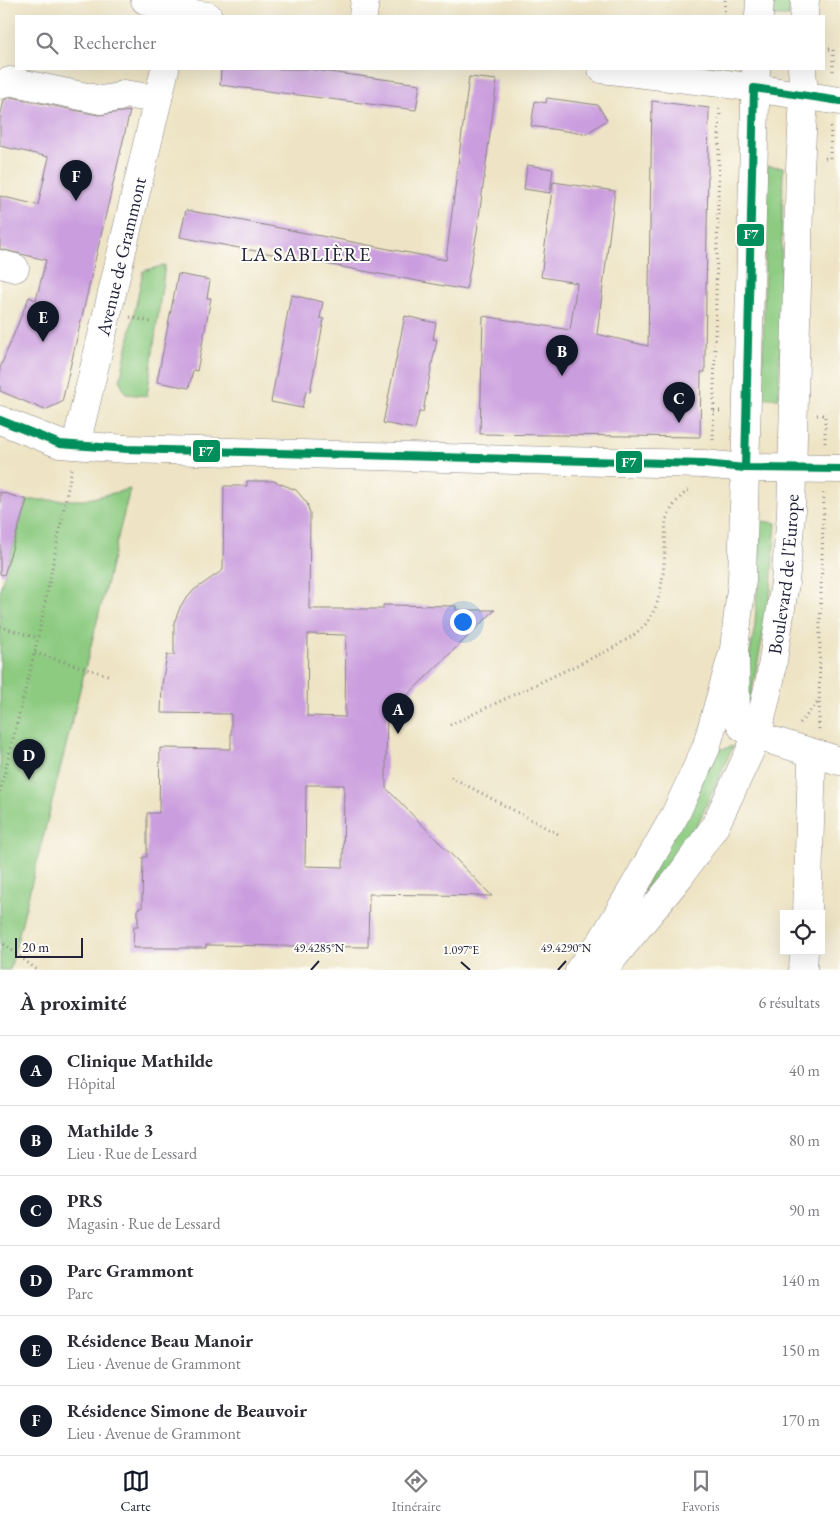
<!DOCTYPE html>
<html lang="fr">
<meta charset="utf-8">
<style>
:root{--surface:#fff;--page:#f7f7f7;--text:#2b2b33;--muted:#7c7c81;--line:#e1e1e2;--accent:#111827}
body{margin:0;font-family:"EB Garamond",serif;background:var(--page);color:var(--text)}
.controls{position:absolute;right:15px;bottom:15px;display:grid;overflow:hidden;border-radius:0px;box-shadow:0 5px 20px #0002}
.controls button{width:45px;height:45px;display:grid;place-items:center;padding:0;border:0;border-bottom:1px solid var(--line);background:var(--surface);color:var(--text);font:25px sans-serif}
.scale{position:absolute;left:15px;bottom:12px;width:68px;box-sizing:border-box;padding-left:5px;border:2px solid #22223b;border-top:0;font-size:14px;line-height:18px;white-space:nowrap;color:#22223b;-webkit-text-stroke:4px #fdfcf7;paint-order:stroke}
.you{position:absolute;left:462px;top:621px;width:18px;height:18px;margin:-12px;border:4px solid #fff;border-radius:50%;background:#1a73e8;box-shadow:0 0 0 8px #1a73e833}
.badge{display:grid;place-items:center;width:32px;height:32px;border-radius:50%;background:var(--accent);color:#fff;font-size:16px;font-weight:700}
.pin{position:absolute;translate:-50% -41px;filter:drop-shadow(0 1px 2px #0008)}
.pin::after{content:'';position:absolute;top:26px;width:18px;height:15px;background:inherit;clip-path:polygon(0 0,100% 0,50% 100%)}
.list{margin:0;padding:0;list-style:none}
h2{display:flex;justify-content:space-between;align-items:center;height:65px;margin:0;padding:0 20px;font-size:21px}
h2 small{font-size:16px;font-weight:400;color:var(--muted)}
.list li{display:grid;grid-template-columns:32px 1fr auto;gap:15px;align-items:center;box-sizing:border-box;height:70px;padding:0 20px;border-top:1px solid var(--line)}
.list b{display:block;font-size:19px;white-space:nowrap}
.list p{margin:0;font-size:16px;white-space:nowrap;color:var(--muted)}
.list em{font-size:16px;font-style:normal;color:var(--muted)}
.icon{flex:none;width:28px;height:28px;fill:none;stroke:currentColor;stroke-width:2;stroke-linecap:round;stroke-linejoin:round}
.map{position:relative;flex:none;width:840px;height:970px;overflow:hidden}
.search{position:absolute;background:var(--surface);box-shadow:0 5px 20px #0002;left:15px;right:15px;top:15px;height:55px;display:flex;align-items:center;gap:12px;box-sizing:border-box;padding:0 18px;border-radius:0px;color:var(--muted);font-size:19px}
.sheet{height:485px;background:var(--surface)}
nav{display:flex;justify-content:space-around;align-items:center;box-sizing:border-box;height:70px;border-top:1px solid var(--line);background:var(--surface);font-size:14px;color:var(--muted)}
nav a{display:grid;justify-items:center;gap:2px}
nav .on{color:var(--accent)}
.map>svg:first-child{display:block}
.green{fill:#8dcb81;stroke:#58765e}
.building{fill:#ca9dde;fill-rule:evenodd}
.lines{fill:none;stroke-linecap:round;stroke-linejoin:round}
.minor-casing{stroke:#888380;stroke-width:29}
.major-casing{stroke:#888380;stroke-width:29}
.path{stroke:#888380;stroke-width:3;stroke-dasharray:1 4;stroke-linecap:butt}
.minor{stroke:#fff;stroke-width:28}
.major{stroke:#fff;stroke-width:28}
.bus-1-casing{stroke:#fdfcf7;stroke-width:11}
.bus-1{stroke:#008f5c;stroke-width:8}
.ticks{fill:none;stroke:#22223b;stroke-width:2}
.labels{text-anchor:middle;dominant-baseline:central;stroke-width:4;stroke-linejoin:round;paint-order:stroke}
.street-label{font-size:19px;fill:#22223b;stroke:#fdfcf7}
.neighbourhood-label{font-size:20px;letter-spacing:1px;fill:#22223b;stroke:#fdfcf7}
.ticks-label{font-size:12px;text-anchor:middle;fill:#22223b;stroke:#fdfcf7;stroke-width:4;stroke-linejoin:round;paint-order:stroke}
.line-badge{stroke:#fdfcf7;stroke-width:2}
.badge-label{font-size:14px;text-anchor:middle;font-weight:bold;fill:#fff}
</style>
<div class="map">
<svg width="840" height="970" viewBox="0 0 840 970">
<rect width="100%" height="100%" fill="#fdfcf7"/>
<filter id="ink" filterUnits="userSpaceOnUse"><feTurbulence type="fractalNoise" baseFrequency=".02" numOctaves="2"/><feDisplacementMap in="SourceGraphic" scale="10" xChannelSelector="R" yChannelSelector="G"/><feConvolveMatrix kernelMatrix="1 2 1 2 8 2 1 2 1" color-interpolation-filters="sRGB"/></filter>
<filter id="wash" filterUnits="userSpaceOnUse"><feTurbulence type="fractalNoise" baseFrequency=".0096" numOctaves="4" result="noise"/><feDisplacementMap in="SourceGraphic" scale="20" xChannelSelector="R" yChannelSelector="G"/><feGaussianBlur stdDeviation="1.12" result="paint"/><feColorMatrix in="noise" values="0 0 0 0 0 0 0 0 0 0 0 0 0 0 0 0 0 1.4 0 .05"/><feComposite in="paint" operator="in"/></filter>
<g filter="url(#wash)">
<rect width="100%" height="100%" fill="#eee4c5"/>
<g class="green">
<polygon points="773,0 790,0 789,16 772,16"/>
<polygon points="767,166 783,167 779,398 762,398"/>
<polygon points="165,265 147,396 126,394 120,381 143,271"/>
<polygon points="130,489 10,970 0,970 0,589 27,500 84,500"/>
<polygon points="761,521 776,523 770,600 750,701 747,702 748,665 755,625"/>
<polygon points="714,746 723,749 733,746 693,835 639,912 640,897"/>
</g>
<g id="blocks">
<g class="building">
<polygon points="221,69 307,69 420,84 416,110 220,85"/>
<polygon points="469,77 497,80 477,232 466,290 180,237 186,210 446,260"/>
<polygon points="11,97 98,115 130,111 62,402 45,410 0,391 0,368 29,297 36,300 46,260 0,249 0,196 38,205 49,157 0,146 0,118 4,100"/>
<polygon points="547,98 598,105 607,120 586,134 531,126 535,101 546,103"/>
<polygon points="652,101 709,108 705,356 705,372 701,372 700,437 480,434 483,316 570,330 577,283 541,277 553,182 615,191 597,334 648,346"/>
<polygon points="527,165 553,169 550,193 524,189"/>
<polygon points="178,274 210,280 207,298 211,298 197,371 193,370 189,388 157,382"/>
<polygon points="291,295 323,302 320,318 324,319 310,392 306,391 302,408 271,402"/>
<polygon points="405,316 436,323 433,339 437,340 433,359 423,412 419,412 415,429 383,423"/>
<path d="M 247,481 L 274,481 L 296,490 L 307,503 L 310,514 L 309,609 L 383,609 L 383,605 L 456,606 L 456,610 L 495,610 L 387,715 L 386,760 L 386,788 L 492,896 L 369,894 L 368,947 L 206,945 L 206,948 L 133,948 L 134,926 L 138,926 L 138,908 L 142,908 L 143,857 L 147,857 L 147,813 L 159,813 L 160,748 L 231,749 L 231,714 L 161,713 L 162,684 L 167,655 L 174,655 L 174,623 L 181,605 L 194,590 L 223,570 L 224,486 L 247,486 ZM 308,634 L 346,635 L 345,717 L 307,716 ZM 306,785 L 344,785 L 343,867 L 305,866 Z"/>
<polygon points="0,492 27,500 4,575 0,574"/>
</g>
</g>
</g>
<g filter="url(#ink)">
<use href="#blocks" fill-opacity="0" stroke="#888380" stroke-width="1"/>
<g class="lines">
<defs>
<g id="minor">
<polyline points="145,0 178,12 208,16"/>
<polyline points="363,16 365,0"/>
<polyline points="602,69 721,83 840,101"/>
<polyline points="0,85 10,81 101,100 119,97 124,94 158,99"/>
<polyline points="0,264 15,268"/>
<polyline points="0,420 60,444 127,449 515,460 704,464 745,468 840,469"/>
<path id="s1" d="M 76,445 L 165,69"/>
<polyline points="735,656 736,713 742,727 757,736 840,761"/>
<polyline points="807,914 812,762 815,754"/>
<polyline points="803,970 804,951"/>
</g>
<g id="major">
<polyline points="759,16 760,0"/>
<polyline points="804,16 805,0"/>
<polyline points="579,970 602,941 634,887 675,815 706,748 734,649 742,580 756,69"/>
<path id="s2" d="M 603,970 L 680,876 L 715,826 L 757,736 L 770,680 L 785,582 L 791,514 L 800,169 L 804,96 L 802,69"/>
</g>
</defs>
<use href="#minor" class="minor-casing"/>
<use href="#major" class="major-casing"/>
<g class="path">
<polyline points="724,16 725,0"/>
<polyline points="824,49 833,49 833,75"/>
<polyline points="825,158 830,158 831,124"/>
<polyline points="130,317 151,322"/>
<polyline points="714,411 724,411"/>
<polyline points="817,415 825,415 825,444"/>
<polyline points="713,440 720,107"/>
<polyline points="0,627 38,638"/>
<polyline points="35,653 111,676"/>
<polyline points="800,723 819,701"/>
<path d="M 450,725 L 615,647 C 624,641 635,635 643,627 C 667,602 664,553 666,520 C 671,507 679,497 690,489"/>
<polyline points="819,729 820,626 824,492"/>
<polyline points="451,777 560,835"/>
<polyline points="0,792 38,638 72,468"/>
<polyline points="0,941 37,970"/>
</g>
<use href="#minor" class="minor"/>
<use href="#major" class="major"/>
<defs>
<g id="bus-1">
<polyline points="0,420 60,444 127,449 704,464 745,468 840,469"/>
<polyline points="745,468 754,88 840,101"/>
</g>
</defs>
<use href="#bus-1" class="bus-1-casing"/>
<use href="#bus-1" class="bus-1"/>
</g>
</g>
<path class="ticks" d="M 461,962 L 470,970M 311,970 L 319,961M 558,970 L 566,961"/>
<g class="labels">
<g class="street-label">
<text stroke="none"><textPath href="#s1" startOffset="194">Avenue de Grammont</textPath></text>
<text stroke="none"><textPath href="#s2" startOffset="446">Boulevard de l'Europe</textPath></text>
</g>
<g class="neighbourhood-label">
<text x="306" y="254">LA SABLIÈRE</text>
</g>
</g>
<g class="ticks-label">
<text x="319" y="952">49.4285°N</text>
<text x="566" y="952">49.4290°N</text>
<text x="461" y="954">1.097°E</text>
</g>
<g class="line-badge">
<rect x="736" y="223" width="29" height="24" rx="5" fill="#008f5c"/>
<rect x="192" y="439" width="29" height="24" rx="5" fill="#008f5c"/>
<rect x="615" y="450" width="28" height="24" rx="5" fill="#008f5c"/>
</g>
<g class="badge-label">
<text x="751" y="239">F7</text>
<text x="206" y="456">F7</text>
<text x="629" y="467">F7</text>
</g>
</svg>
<div class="controls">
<button><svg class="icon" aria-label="locate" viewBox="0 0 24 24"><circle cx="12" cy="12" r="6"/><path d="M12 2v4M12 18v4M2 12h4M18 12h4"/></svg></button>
</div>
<div class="scale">20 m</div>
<div class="you"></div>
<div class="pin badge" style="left:398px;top:734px">A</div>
<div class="pin badge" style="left:562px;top:376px">B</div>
<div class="pin badge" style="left:679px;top:423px">C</div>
<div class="pin badge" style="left:29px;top:780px">D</div>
<div class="pin badge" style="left:43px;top:342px">E</div>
<div class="pin badge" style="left:76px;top:201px">F</div>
<div class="search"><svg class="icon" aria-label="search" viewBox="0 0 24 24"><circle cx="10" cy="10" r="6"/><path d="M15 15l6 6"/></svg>Rechercher</div>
</div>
<section class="sheet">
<h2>À proximité<small>6 résultats</small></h2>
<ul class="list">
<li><span class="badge">A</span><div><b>Clinique Mathilde</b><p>Hôpital</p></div><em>40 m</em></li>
<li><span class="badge">B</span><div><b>Mathilde 3</b><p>Lieu · Rue de Lessard</p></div><em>80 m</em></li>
<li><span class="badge">C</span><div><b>PRS</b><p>Magasin · Rue de Lessard</p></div><em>90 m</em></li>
<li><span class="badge">D</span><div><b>Parc Grammont</b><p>Parc</p></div><em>140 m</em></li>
<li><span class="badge">E</span><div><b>Résidence Beau Manoir</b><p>Lieu · Avenue de Grammont</p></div><em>150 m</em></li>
<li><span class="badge">F</span><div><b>Résidence Simone de Beauvoir</b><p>Lieu · Avenue de Grammont</p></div><em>170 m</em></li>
</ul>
</section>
<nav>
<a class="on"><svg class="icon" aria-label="map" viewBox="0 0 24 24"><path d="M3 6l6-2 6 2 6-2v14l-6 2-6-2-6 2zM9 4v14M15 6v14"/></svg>Carte</a>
<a><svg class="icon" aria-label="directions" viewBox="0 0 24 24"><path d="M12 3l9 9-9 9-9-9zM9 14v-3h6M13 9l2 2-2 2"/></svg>Itinéraire</a>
<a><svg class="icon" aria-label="saved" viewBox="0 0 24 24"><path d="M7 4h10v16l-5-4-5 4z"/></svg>Favoris</a>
</nav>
